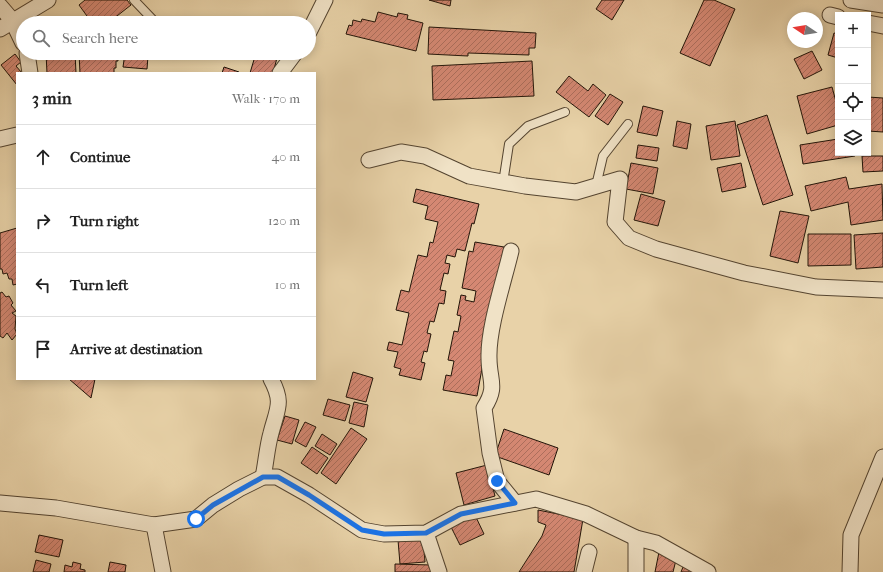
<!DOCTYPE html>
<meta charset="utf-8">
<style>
:root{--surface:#fff;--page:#f6f6f6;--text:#222;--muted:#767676;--line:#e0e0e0}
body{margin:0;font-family:"IM FELL French Canon",serif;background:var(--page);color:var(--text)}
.controls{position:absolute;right:12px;top:12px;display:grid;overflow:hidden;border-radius:0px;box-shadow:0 2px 10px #0003}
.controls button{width:36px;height:36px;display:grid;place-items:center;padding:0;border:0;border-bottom:1px solid var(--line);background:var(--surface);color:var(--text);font:20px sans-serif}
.compass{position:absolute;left:787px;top:12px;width:36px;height:36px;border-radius:50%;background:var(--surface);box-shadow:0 2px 10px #0003;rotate:282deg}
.stop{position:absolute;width:12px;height:12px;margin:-9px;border:3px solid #1a73e8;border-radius:50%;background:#fff}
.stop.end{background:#1a73e8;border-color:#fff;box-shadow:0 1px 4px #0008}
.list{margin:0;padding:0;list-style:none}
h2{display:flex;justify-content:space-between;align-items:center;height:52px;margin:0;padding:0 16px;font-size:17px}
h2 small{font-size:13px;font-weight:400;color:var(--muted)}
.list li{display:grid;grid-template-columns:26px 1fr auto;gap:12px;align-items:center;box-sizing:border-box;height:64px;padding:0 16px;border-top:1px solid var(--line)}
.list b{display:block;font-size:15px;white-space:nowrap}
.list em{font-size:13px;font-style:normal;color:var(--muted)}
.icon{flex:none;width:22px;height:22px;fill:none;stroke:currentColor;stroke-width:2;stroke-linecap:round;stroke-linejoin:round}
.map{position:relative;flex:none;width:883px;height:572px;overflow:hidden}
.search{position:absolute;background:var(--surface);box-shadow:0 2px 10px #0003;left:16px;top:16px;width:300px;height:44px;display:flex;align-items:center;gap:10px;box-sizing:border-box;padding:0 14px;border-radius:22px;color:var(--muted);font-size:15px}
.panel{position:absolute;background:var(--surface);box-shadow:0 2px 10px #0003;left:16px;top:72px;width:300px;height:308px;border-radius:0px}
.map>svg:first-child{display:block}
.building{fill:url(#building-hatch);stroke:#221408}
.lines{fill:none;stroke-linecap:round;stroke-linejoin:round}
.service-casing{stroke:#544430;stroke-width:10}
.minor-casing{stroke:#544430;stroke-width:17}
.service{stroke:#f0e2c6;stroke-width:8}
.minor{stroke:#f0e2c6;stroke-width:15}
.route{stroke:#1a73e8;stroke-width:5}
</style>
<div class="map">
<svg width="883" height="572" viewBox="0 0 883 572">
<defs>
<pattern id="building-hatch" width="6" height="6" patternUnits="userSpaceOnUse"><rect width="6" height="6" fill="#d58873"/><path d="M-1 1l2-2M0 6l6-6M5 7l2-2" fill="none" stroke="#ac6e5c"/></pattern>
</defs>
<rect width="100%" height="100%" fill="#e8d2a8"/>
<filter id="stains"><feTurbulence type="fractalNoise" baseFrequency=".005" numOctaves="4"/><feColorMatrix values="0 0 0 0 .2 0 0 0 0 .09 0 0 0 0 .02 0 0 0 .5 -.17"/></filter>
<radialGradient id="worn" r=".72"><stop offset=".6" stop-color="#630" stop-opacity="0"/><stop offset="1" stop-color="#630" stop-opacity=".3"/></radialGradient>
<g class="building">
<polygon points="85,0 127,0 131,5 108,23 92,23 79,5"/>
<polygon points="429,0 451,0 450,6"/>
<polygon points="602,0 624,0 612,20 596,9"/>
<polygon points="704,0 714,0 735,9 710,66 680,53"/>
<polygon points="378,12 397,17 398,13 408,15 407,19 423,23 416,51 346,34 349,25 352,26 353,20 361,22 362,19 375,22"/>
<polygon points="429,27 536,33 535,48 529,48 529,55 468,53 468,56 428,54"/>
<polygon points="834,33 838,34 838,58 828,55"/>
<polygon points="812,51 822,70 804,79 794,59"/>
<polygon points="46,53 75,53 76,73 47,73"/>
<polygon points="79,53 117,53 118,61 116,61 116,68 114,68 114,73 80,73"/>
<polygon points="125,53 153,53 153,56 148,56 147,69 123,67"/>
<polygon points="256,53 277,58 273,73 250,73"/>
<polygon points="15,54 21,62 16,66 22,73 17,73 17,85 1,65"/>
<polygon points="532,61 534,96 433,100 432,66"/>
<polygon points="224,67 239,72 239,73 222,73"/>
<polygon points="569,76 588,91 593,84 606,95 589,117 556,92"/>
<polygon points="832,87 838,109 838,125 807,134 797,96"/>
<polygon points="610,94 623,102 608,125 595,116"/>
<polygon points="868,97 883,98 883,132 868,131"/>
<polygon points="643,106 663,111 657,136 637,132"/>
<polygon points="767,115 793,195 763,205 737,125"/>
<polygon points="677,121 691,124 687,149 673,146"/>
<polygon points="735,121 740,156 711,160 706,126"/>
<polygon points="838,139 838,153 854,153 855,156 803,164 800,145"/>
<polygon points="638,145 659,148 657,161 636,158"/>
<polygon points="862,156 883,156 883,171 863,172"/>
<polygon points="631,163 658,168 653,194 626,189"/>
<polygon points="741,163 746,187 722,192 717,168"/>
<polygon points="846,177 849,189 882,184 883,220 851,225 848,202 811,211 805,186"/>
<polygon points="416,189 479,204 474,224 472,223 465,251 457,249 455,257 447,255 445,263 450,264 448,274 444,273 440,290 446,291 444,304 439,303 434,322 430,321 427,333 431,334 427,352 424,351 421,362 425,363 421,380 399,375 401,369 394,367 398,352 387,350 389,342 402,345 409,313 396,310 401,290 409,292 418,255 427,257 430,242 433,243 438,222 425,219 428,206 413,202"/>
<polygon points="641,194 665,201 658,226 634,220"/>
<polygon points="780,211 809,216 798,263 770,256"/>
<polygon points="17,228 17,284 13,285 12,279 9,279 7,273 3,274 2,269 0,269 0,233"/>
<polygon points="883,233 883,267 856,269 854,235"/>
<polygon points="808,234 851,234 851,265 808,266"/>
<polygon points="475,242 504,247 477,396 443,390 446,375 451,376 454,361 448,360 454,331 458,332 461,316 457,315 461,295 466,296 465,300 474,302 476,291 462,288 469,251 473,252"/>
<polygon points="2,292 6,297 9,296 13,303 11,305 16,311 12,313 16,316 15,329 17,334 12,340 7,333 3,338 0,336 0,293"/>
<polygon points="353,372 373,378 366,402 346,397"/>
<polygon points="69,379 95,379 91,398"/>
<polygon points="328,399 350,405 345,421 323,415"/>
<polygon points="354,402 368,405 364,427 349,423"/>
<polygon points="285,416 299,420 292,444 277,440"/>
<polygon points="305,422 316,427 306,447 295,441"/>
<polygon points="351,428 367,439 336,484 321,473"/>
<polygon points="504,429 558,448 549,475 495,456"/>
<polygon points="322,434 337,444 330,455 315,446"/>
<polygon points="312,447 328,458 317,474 301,463"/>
<polygon points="487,465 495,496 464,505 456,473"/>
<polygon points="538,510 583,519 574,572 519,572 542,536 546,525 538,522"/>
<polygon points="474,513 484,534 460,545 450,525"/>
<polygon points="39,535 63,540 59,557 35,552"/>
<polygon points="423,538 425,562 400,564 398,540"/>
<polygon points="659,552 677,556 673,572 655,572"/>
<polygon points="36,560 51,564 49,572 33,572"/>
<polygon points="73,562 81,564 80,569 85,570 85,572 64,572 65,565 72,567"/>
<polygon points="110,562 126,565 125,572 108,572"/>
<polygon points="395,564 431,565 431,572 395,572"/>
<polygon points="683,567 698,571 698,572 681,572"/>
</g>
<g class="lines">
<defs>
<g id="service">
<polyline points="134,0 156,23"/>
<polyline points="503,183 509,144 528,126 565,112"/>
<polyline points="596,186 603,156 628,124"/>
</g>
<g id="minor">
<polyline points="851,0 883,5"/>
<polyline points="0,6 12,20 23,43"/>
<polyline points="830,15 838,17"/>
<polyline points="868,23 883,26"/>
<polyline points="0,29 48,0"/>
<polyline points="309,32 325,0"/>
<polyline points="27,53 30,73"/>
<polyline points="280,73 295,53"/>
<polyline points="0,139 17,135"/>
<polyline points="369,160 401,152 425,156 469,176 525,186 576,192 620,179 615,222 629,238 656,249 744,273 816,287 883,290"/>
<path d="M 511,251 C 504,281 488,328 489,358 C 489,381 498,386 484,408 L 490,453 L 497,481 L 515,503"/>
<path d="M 263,477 C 266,463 267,447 271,433 C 277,409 284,403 271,379"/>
<polyline points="0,503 56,508 154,525 196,519 213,505 239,489 263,477 277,477 309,495 362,530 384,534 426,533 461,514 536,499 586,514 636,538 656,543 708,572"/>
<polyline points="154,525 163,572"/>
<polyline points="426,533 439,572"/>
<polyline points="584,572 589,552"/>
<polyline points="636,572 636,538"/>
<polyline points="850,572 851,535 883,457"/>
</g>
</defs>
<use href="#service" class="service-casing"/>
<use href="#minor" class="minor-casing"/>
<use href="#service" class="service"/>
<use href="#minor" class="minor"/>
</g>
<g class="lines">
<polyline class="route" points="196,519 213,505 263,477 278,477 309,495 362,530 384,534 426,533 461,514 515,503 497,481"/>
</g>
<rect width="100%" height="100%" filter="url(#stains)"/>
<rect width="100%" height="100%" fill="url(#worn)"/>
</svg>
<div class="controls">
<button>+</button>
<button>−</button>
<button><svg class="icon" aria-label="locate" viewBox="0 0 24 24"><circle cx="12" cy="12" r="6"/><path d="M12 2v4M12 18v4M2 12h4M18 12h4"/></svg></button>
<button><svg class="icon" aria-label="layers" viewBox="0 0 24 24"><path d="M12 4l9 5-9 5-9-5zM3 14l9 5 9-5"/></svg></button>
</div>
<svg class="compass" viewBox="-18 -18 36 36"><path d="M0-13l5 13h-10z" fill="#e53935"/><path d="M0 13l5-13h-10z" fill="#767676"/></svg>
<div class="stop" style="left:196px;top:519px"></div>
<div class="stop end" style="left:497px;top:481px"></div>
<div class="search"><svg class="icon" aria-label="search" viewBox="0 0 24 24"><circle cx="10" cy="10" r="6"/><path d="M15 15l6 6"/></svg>Search here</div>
<section class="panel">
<h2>3 min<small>Walk · 170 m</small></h2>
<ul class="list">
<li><svg class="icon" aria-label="ahead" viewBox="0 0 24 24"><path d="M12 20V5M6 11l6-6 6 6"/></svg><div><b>Continue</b></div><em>40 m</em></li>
<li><svg class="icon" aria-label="right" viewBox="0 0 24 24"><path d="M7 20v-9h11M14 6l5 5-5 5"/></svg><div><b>Turn right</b></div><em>120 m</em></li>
<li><svg class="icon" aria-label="left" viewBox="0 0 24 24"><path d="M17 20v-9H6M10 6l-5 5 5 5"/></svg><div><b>Turn left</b></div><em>10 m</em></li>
<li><svg class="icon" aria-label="arrive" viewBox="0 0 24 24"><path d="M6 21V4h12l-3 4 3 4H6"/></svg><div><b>Arrive at destination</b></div></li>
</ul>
</section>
</div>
